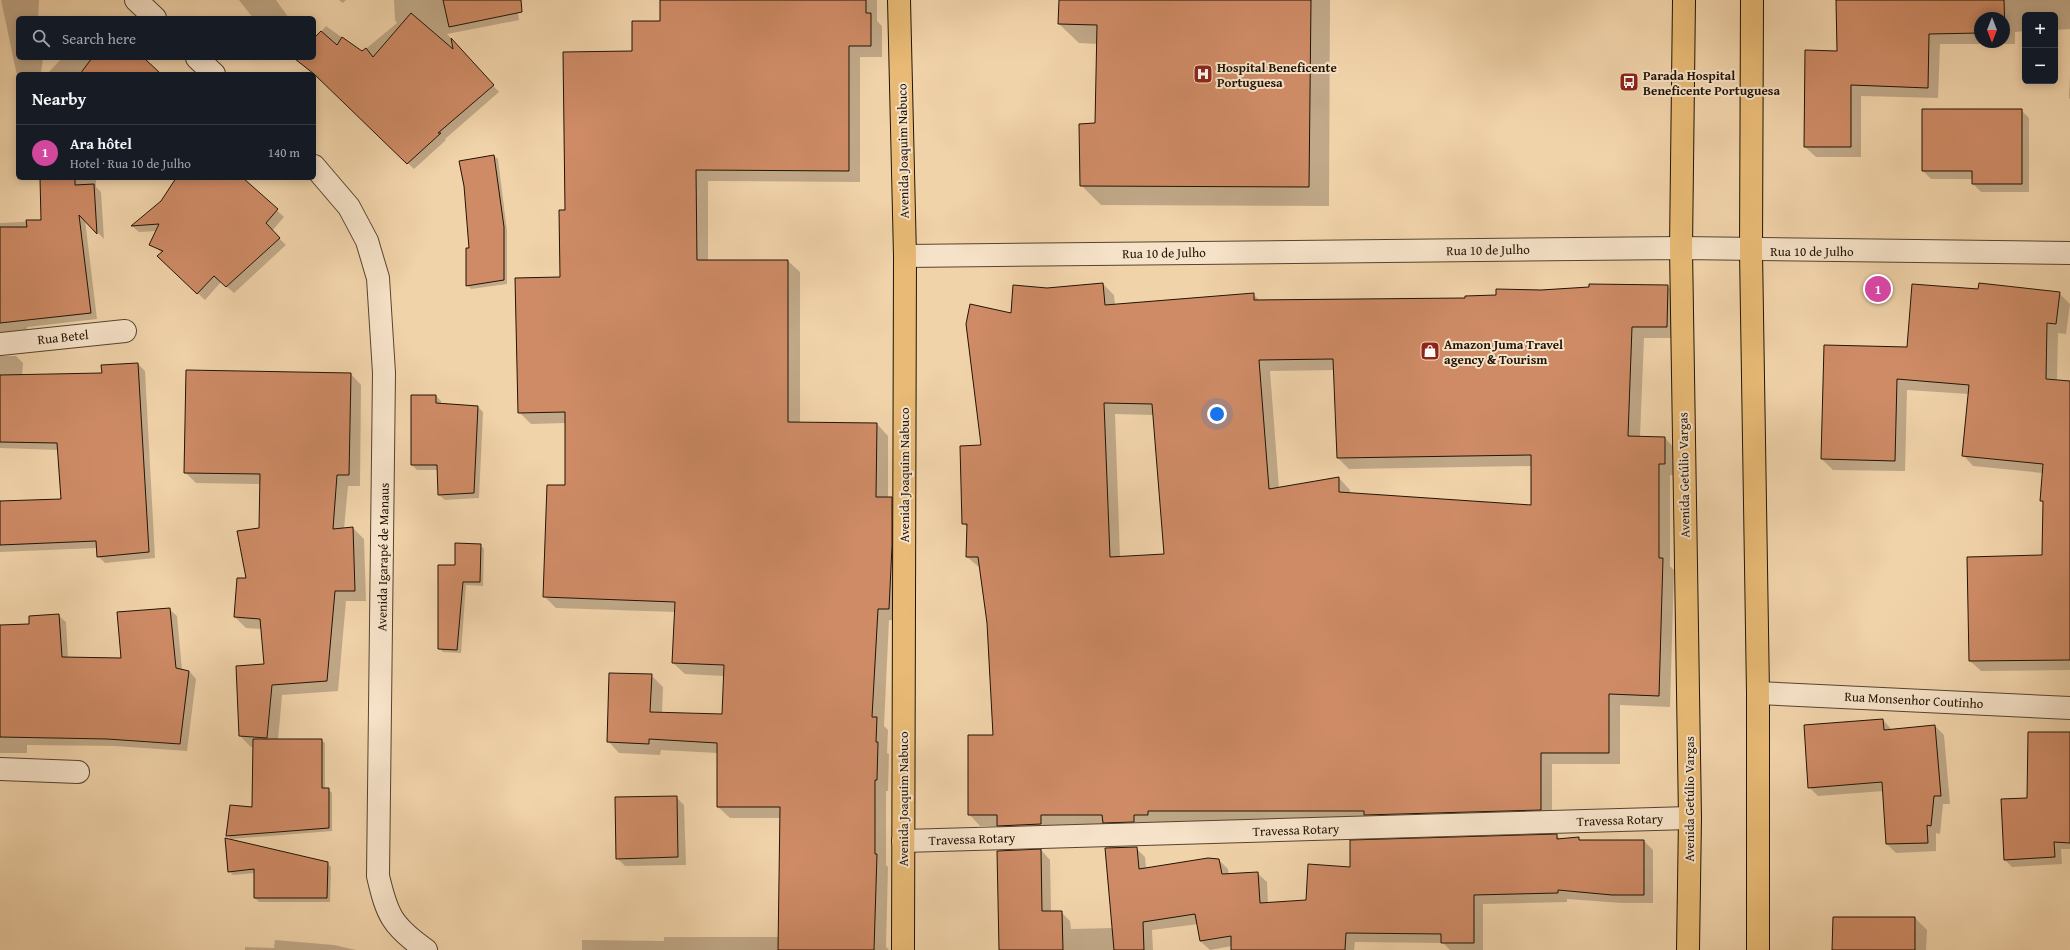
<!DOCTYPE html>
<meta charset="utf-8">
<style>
:root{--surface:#171b24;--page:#242831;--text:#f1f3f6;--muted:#9ea1a6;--line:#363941;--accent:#ea580c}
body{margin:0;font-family:"Gentium Book Plus",serif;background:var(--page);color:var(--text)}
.controls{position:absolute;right:12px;top:12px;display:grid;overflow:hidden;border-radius:6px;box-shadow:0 2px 10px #0003}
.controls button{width:36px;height:36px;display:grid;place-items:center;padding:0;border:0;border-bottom:1px solid var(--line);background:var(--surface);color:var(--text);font:20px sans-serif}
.compass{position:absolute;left:1974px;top:12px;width:36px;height:36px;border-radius:50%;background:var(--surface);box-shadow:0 2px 10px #0003;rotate:180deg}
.you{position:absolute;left:1217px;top:414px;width:14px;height:14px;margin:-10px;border:3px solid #fff;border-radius:50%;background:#1a73e8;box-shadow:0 0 0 6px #1a73e833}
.badge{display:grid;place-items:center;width:26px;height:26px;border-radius:50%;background:var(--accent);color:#fff;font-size:13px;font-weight:700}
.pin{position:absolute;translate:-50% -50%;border:2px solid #fff;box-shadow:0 1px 4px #0006}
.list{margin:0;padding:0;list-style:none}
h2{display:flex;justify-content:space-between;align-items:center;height:52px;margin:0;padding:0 16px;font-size:17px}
h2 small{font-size:13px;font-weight:400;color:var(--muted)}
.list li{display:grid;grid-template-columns:26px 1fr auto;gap:12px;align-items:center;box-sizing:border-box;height:56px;padding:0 16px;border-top:1px solid var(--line)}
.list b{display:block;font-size:15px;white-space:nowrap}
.list p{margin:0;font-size:13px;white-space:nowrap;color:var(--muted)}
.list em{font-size:13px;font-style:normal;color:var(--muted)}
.icon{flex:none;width:22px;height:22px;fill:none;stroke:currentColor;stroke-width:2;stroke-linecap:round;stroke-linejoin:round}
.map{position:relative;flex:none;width:2070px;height:950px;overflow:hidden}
.search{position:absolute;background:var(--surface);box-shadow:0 2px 10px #0003;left:16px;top:16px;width:300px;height:44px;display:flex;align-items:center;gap:10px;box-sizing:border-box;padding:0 14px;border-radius:6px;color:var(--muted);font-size:15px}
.panel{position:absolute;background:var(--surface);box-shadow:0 2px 10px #0003;left:16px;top:72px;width:300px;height:108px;border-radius:6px}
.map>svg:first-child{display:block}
.shadow{fill:#0003;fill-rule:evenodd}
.building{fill:#ce8b66;stroke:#211405;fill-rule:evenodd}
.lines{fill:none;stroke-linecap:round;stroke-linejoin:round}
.minor-casing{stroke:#55442e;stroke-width:24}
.major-casing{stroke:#211405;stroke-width:24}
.minor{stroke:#f6e2c8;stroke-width:22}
.major{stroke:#e8ba75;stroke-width:22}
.labels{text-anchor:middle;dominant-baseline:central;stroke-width:4;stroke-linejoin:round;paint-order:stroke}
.poi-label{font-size:13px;font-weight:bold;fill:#211405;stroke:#f6e2c8;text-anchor:start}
.street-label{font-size:13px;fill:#211405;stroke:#f6e2c8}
</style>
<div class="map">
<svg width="2070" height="950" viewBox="0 0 2070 950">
<rect width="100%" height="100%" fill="#f1d3aa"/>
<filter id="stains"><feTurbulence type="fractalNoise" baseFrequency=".005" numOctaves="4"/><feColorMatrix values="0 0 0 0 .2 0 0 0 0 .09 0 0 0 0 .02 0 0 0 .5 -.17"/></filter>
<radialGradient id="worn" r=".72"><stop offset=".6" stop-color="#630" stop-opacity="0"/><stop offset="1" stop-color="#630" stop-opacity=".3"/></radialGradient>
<g class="shadow">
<polygon points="1,0 39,0 38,18 18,18 18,58 43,58 41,74 18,74 18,80"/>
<polygon points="239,0 276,0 289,18 253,18"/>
<polygon points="339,0 346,0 343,3"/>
<polygon points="394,0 516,0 519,20 447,34 499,92 445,139 446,140 414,169 314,74 295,58 314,58 314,40 326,26 362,52 397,23 395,20"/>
<polygon points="661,0 877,0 877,21 882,26 882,57 860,57 860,182 708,181 708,261 788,261 800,272 800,424 877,424 888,436 888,498 891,498 903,510 901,621 889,620 884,726 888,730 887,753 889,754 888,791 886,791 886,865 888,867 886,947 889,950 582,950 582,940 664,941 664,937 779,937 780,818 730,818 718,807 718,753 661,750 660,755 619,753 608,741 651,675 663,687 662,713 722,715 724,676 685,674 673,663 676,612 556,608 544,596 566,487 566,423 531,424 519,412 561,278 566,211 633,52 661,22"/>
<polygon points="1060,0 1330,0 1329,206 1101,205 1081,185 1095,124 1098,44 1079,43 1059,24"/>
<path d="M 1837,0 L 2070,0 L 2070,29 L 2055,30 L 2055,15 L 2025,15 L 2025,31 L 2015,32 L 2015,44 L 1940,44 L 1938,98 L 1861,96 L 1861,157 L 1816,157 L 1805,147 L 1838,52 ZM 1980,18 L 2004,18 L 2004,42 L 1980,42 Z"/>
<polygon points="62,58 141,58 162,74 47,74"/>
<polygon points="2070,76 2070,99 2069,98"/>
<polygon points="1923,110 2021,110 2029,118 2029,192 1981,192 1973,184 1973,179 1931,179 1923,171"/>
<polygon points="494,156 498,159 507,231 507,284 471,289 467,285 470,249"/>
<polygon points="41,178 96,178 96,187 101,192 104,239 85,220 97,319 27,327 26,336 0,340 0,223 42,221"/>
<polygon points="178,178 242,178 284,217 272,231 286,245 234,293 221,282 205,300 165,263 162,253 154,246 157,231 139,232 132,226 161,202"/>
<path d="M 1103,284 L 1114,295 L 1115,305 L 1253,294 L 1260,301 L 1466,299 L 1541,291 L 1667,286 L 1679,297 L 1678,338 L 1644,338 L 1640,437 L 1665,438 L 1676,450 L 1676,475 L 1670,475 L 1670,566 L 1674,570 L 1670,707 L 1620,705 L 1620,764 L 1552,764 L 1552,821 L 1159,822 L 1159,826 L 1010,837 L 998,826 L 980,826 L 969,814 L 994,736 L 988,622 L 980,568 L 967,557 L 968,528 L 963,523 L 1012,314 L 1047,289 ZM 1334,370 L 1338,458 L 1349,469 L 1532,466 L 1532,506 L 1350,493 L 1350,490 L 1339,478 L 1279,488 L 1270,371 ZM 1115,414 L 1154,415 L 1165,555 L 1120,557 Z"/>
<polygon points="1979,290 2059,293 2070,304 2066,334 2058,333 2057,381 2070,382 2070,670 1981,671 1970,661 2043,556 2044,503 2041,500 2043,473 1973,466 1963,455 1969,394 1907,390 1905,471 1833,470 1822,459 1825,346 1908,348"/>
<polygon points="0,356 16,356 23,363 22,376 103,374 138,364 145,371 155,558 105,563 98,556 97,548 0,552 0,502 62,500 58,450 0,448"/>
<polygon points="351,374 361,385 360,486 348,486 344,529 353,528 364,539 366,601 346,601 338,691 282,695 278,740 321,740 325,743 325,789 328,789 332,793 332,831 231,839 227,835 253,808 254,747 251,747 240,736 265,665 262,629 246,628 235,617 248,579 260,528 261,484 196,483 185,472"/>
<polygon points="436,396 441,401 441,404 478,407 483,412 479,498 445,500 439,495 438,470 417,470 412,465"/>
<polygon points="480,545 484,549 483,586 466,585 461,653 443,652 439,648 456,566"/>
<polygon points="169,609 177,616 182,670 189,671 196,679 187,751 115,746 27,745 27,753 0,753 0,626 30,625 58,615 66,622 68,658 122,659"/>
<polygon points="1883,720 1892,730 1935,726 1944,735 1950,804 1943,804 1940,834 1936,833 1936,851 1896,853 1887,844 1884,791 1818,796 1809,787"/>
<polygon points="2070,733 2070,849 2061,849 2062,864 2012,867 2005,860 2028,799"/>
<polygon points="676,797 684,805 686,865 625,866 617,858"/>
<polygon points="1556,835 1560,839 1578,838 1581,841 1644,841 1653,850 1653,903 1622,903 1567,899 1567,902 1483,904 1483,950 1450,950 1443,943 1355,942 1354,950 1232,950 1232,946 1210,950 1200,941 1198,924 1152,930 1153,950 1000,950 1041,850 1050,860 1051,912 1061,912 1070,921 1071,929 1113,928 1136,848 1145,857 1146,868 1219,860 1228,869 1229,875 1257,873 1267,882 1268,903 1307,901 1351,868"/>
<polygon points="226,839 327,863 331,867 330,902 259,902 255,898 255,873 233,875 229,871"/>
<polygon points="1834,918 1915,918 1927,930 1926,950 1833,950"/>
<polygon points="275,940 334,945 356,950 245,950 245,947 274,948"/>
</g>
<g class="building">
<polygon points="443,0 521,0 522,12 449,27"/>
<polygon points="660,0 866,0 866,13 871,13 871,46 849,46 849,171 696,170 697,260 788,260 788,422 877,423 876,497 892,497 892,546 889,609 878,609 872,717 877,717 876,742 878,742 877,780 875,780 875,854 877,854 874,950 778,950 780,807 717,807 717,743 649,739 649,744 607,742 609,673 652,674 650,712 722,714 724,665 672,663 675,602 543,597 547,485 565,485 565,412 518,413 515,278 560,277 559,210 565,210 563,52 632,51 632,21 660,21"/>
<polygon points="1059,0 1311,0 1309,187 1080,186 1079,124 1095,123 1097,25 1058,24"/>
<polygon points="1836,0 2004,0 2005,33 2004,18 1980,18 1980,33 1929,34 1928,88 1851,85 1851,147 1804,147 1805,50 1837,51"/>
<polygon points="411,13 453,49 451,38 494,85 438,133 441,133 407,164 314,74 295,59 314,58 314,38 321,31 337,45 342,37 362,51 366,48 373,57"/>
<polygon points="92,58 144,58 161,74 80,74"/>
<polygon points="1922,109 2022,109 2022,184 1972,184 1972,171 1922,171"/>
<polygon points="494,155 504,227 504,280 466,286 466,248 469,248 464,186 459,161"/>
<polygon points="40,178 75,178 75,185 94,184 97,234 79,215 91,313 0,323 0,227 27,227 26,220 41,220"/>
<polygon points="176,178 243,178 278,209 266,223 280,238 226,287 214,276 197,294 157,256 163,251 149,245 159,224 131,226 161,201"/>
<path d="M 1103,283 L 1105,305 L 1254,293 L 1254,300 L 1465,298 L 1465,296 L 1496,295 L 1496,289 L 1541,290 L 1589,287 L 1589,284 L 1668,285 L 1667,327 L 1632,327 L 1628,436 L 1665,437 L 1665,464 L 1659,464 L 1659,558 L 1663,558 L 1659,696 L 1609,694 L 1609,753 L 1541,753 L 1541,810 L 1364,815 L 1364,811 L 1148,811 L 1148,815 L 1134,815 L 1134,822 L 1103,823 L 1102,815 L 1041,815 L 1041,824 L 997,826 L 997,815 L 968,815 L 968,735 L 993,735 L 987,623 L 978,557 L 966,557 L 967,524 L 962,524 L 960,446 L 981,445 L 966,324 L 970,304 L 1011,313 L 1013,285 L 1047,288 ZM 1333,359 L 1337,458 L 1531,455 L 1531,505 L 1339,492 L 1339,477 L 1269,489 L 1259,360 ZM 1104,403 L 1152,404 L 1164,554 L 1110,557 Z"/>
<polygon points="1979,283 2060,292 2056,324 2047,323 2046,379 2070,381 2070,660 1969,661 1967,557 2042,555 2043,501 2040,501 2043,464 1962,456 1969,385 1897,379 1895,461 1821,459 1824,345 1907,347 1912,284 1978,289"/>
<polygon points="138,363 149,552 97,557 96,541 0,545 0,501 61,499 57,443 0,442 0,375 102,373 101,365"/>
<polygon points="186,370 351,373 349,475 337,475 333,529 353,527 355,591 335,591 327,681 272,685 267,738 239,736 236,666 264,664 260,619 234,617 237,578 246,578 237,531 259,528 260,474 184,473"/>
<polygon points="411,395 436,395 436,403 478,406 474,493 438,495 437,465 411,465"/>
<polygon points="455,543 481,544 480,582 463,582 457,650 438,649 438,565 455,565"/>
<polygon points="170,608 176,668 189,671 180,744 107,739 0,737 0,625 29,624 29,616 59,614 62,657 121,658 117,612"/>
<polygon points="1883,719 1884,730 1935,725 1941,796 1934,796 1931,826 1927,825 1928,843 1886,844 1882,782 1808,788 1804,725"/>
<polygon points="2028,732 2070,732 2070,843 2054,842 2055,857 2004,860 2001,799 2027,798"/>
<polygon points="253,739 322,739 322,788 329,788 329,828 226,836 230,805 252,807"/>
<polygon points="677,796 678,857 616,859 615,797"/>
<polygon points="1557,834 1557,839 1579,837 1579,840 1644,840 1644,895 1612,895 1558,890 1558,893 1474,895 1474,943 1441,943 1441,934 1346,933 1345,950 1231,950 1231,936 1200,941 1195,914 1143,922 1144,950 1114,950 1105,848 1137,847 1139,869 1208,858 1219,859 1222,874 1258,872 1260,903 1306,900 1308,864 1350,867 1350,840"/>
<polygon points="225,838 328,862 327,898 254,898 254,869 228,872"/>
<polygon points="1041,849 1042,911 1062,911 1063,950 999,950 997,851"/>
<polygon points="1833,917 1915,917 1915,950 1832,950"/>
</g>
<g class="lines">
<defs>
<g id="minor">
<polyline points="136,0 155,18"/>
<polyline points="197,58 214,74"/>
<path d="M 314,166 L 349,207 L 367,241 L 378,278 L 384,373 L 378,876 C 387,915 392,926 426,950"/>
<polyline points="905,256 1681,248 2070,253"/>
<polyline points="0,344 125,331"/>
<polyline points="1758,693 2070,708"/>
<polyline points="0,769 78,772"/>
<polyline points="903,841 1690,818"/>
</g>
<g id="major">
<polyline points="899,0 905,256 903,950"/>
<polyline points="1684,0 1681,248 1690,818 1688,950"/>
<polyline points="1752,0 1751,251 1758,693 1758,950"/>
</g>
</defs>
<use href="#minor" class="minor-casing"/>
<use href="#major" class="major-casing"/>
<use href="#minor" class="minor"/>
<use href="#major" class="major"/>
</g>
<defs>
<symbol id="hospital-square" viewBox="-11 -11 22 22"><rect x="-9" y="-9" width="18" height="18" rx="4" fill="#8f2418" stroke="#f6e2c8"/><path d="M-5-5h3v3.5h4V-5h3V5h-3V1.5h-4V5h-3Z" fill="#fff"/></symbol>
<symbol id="bus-square" viewBox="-11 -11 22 22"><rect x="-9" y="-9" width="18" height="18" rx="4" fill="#8f2418" stroke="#f6e2c8"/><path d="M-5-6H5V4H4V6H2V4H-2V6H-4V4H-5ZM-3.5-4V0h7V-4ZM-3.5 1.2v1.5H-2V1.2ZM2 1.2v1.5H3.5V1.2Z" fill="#fff"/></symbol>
<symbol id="shop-square" viewBox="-11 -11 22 22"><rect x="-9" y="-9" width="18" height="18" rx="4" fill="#8f2418" stroke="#f6e2c8"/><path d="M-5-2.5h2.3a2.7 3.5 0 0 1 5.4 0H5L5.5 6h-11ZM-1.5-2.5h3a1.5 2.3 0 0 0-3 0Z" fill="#fff"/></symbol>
</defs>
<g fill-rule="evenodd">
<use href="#hospital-square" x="1192" y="63" width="22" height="22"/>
<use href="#bus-square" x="1618" y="71" width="22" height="22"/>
<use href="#shop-square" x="1419" y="340" width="22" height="22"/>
</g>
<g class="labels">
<g class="poi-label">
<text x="1217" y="67">Hospital Beneficente<tspan x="1217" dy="15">Portuguesa</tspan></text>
<text x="1643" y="75">Parada Hospital<tspan x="1643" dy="15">Beneficente Portuguesa</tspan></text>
<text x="1444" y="344">Amazon Juma Travel<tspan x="1444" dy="15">agency &amp; Tourism</tspan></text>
</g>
<g class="street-label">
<text transform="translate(903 151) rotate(-91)">Avenida Joaquim Nabuco</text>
<text transform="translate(1488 250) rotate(-1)">Rua 10 de Julho</text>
<text x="1812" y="251">Rua 10 de Julho</text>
<text transform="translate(1164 253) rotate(-1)">Rua 10 de Julho</text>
<text transform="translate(63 337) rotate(-6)">Rua Betel</text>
<text transform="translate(904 475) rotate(-90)">Avenida Joaquim Nabuco</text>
<text transform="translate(1684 475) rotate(-91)">Avenida Getúlio Vargas</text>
<text transform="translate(383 557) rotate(-89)">Avenida Igarapé de Manaus</text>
<text transform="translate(1914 700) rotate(3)">Rua Monsenhor Coutinho</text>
<text transform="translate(903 799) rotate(-90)">Avenida Joaquim Nabuco</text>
<text transform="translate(1689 799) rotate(-90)">Avenida Getúlio Vargas</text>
<text transform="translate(1620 820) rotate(-2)">Travessa Rotary</text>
<text transform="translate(1296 830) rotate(-2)">Travessa Rotary</text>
<text transform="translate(972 839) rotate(-2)">Travessa Rotary</text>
</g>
</g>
<rect width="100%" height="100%" filter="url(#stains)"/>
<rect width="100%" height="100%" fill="url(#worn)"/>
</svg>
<div class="controls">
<button>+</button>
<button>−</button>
</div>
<svg class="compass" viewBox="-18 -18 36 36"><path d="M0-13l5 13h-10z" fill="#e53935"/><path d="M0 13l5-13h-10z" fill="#9ea1a6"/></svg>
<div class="you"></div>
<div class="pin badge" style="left:1878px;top:289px;background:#d1479c">1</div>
<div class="search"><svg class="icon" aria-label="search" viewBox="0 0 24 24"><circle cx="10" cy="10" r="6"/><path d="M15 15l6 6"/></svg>Search here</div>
<section class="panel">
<h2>Nearby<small></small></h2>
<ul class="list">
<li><span class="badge" style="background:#d1479c">1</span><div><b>Ara hôtel</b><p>Hotel · Rua 10 de Julho</p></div><em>140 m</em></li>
</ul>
</section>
</div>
